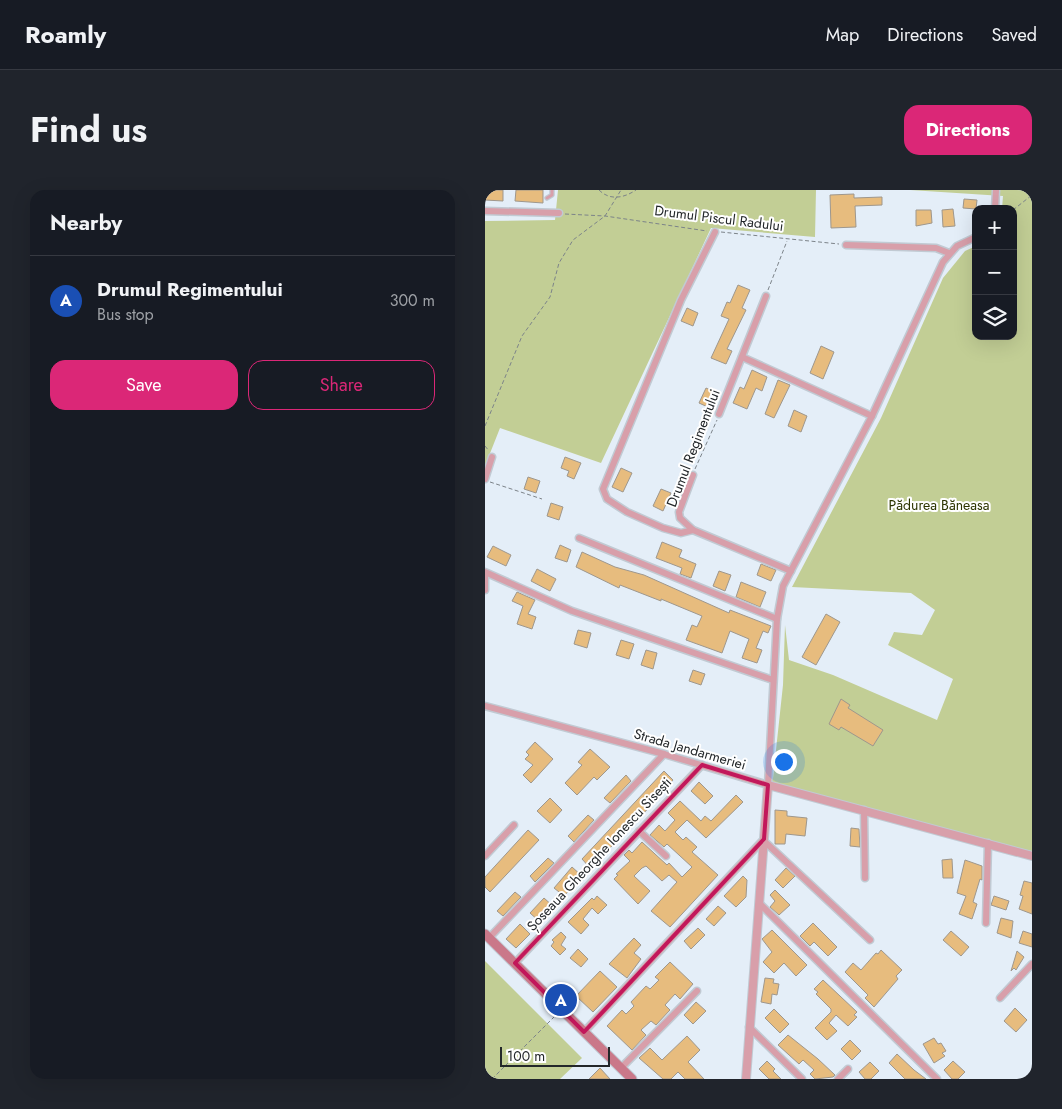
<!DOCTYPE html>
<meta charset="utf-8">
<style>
:root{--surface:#171b24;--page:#20242c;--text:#f1f3f6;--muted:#9ea1a6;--line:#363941;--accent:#db2777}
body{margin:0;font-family:Jost,sans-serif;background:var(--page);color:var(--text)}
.controls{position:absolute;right:15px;top:15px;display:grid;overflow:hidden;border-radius:10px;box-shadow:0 5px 20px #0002}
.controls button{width:45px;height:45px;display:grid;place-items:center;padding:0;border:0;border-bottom:1px solid var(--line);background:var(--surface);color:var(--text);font:25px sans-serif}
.scale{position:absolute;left:15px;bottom:12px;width:110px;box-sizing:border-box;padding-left:5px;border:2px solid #23272a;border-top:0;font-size:14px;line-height:18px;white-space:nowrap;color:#23272a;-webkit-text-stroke:4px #fff;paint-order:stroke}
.you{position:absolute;left:298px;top:571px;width:18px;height:18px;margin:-12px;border:4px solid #fff;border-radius:50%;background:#1a73e8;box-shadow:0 0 0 8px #1a73e833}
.badge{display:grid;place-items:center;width:32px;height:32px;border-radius:50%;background:var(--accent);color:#fff;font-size:16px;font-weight:700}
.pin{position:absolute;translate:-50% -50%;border:2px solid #fff;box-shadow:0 1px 5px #0006}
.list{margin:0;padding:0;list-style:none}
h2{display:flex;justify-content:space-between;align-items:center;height:65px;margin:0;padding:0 20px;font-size:21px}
h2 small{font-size:16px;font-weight:400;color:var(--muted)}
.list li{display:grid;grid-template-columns:32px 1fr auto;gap:15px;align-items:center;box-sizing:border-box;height:90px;padding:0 20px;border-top:1px solid var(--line)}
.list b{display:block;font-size:19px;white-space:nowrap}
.list p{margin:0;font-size:16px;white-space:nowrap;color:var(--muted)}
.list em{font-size:16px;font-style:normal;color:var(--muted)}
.actions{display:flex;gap:10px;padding:15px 20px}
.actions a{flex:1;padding:11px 0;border:1px solid var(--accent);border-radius:15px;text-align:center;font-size:18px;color:var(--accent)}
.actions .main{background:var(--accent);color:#fff}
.icon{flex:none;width:28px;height:28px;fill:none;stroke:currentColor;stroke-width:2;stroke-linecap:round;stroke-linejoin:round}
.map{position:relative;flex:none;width:547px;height:889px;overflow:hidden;border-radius:15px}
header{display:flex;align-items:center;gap:30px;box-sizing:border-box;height:70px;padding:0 25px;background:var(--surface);border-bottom:1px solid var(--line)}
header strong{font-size:24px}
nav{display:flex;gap:28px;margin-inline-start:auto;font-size:18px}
.intro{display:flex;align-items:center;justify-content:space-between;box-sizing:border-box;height:120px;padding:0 30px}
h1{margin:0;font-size:35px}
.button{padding:12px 22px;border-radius:15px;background:var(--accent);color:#fff;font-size:18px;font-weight:700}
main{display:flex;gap:30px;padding:0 30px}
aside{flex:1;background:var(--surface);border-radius:15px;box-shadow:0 5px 20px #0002}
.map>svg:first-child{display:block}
.green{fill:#c2ce95}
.building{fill:#e7bc7e;stroke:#9e978d}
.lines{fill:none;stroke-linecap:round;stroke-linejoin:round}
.service-casing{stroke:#c1cad3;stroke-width:5.5}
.minor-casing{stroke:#c1cad3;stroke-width:9}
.tertiary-casing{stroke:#c1cad3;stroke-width:10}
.secondary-casing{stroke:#c1cad3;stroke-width:11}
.path{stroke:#7c8389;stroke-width:1;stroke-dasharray:4 2.5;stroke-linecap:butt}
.service{stroke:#d89faa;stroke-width:3}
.minor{stroke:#d89faa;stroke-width:6}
.tertiary{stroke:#d89faa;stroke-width:8}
.secondary{stroke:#ca7889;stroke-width:9}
.marked{fill:none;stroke:#c2185b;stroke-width:4;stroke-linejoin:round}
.labels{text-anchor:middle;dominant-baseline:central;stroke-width:4;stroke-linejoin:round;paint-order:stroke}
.street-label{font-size:14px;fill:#23272a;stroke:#fff}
.park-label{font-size:14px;fill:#2d3500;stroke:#fff}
</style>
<header>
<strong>Roamly</strong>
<nav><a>Map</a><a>Directions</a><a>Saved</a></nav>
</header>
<div class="intro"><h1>Find us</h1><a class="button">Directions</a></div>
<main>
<aside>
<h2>Nearby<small></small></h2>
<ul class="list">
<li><span class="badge" style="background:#1a4fb4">A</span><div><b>Drumul Regimentului</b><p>Bus stop</p></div><em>300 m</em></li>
</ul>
<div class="actions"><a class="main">Save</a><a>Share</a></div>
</aside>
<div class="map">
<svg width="547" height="889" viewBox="0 0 547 889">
<rect width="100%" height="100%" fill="#e4eef8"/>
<g class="green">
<polygon points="73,0 331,0 330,47 226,38 116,273 15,238 0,276 0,31 70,30"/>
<polygon points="425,0 547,0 547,666 283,595 288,588 298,495 300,435 304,470 348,485 452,530 468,489 403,455 409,442 437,445 450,420 426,403 307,397 396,228 458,88 480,61 491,56 491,146 528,146 528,19 517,19 518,6"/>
<polygon points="0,771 97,868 75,889 0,889"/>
</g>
<g class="building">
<polygon points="0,0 18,0 18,11 0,10"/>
<polygon points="31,0 58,0 58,13 30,11"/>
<polygon points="369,4 369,8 397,7 397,15 370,16 371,37 346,38 345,5"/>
<polygon points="479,9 492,10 491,19 478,18"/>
<polygon points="468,19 470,36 458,37 457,20"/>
<polygon points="431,20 446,20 447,33 431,36"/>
<polygon points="253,95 265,100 257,118 261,120 242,159 247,161 241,174 226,168 244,129 236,126 242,112 245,113"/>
<polygon points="202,118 213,123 208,136 196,131"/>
<polygon points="336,156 349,162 338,189 325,183"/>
<polygon points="267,180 282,187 277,201 271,198 262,219 248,213 255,197 259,199"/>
<polygon points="293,190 305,195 289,228 280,224"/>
<polygon points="221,198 232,203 225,218 214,213"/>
<polygon points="309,220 322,226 316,242 303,236"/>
<polygon points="80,267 96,273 89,289 82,286 84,281 76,278"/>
<polygon points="136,278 147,283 138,302 127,297"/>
<polygon points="43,287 55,291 51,303 39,299"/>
<polygon points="176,299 186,303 178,321 168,316"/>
<polygon points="66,313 78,317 74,330 62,326"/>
<polygon points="177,352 197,360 194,367 211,374 206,388 195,384 197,378 171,368"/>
<polygon points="75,355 86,360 82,372 70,368"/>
<polygon points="8,356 26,365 21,376 2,367"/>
<polygon points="97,362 130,377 159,385 244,423 245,420 286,436 283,443 278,441 271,458 277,460 272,473 257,468 264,449 245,441 237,463 201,450 207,435 212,437 217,426 176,409 176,411 135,395 134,398 91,377"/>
<polygon points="276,374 291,380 286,391 272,385"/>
<polygon points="52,379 71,389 65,401 46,391"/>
<polygon points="234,381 246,385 240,401 228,396"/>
<polygon points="256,392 281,402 275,417 251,407"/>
<polygon points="32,402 50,410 43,424 51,427 47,439 32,434 38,416 27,411"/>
<polygon points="341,424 355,432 331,475 317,467"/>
<polygon points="93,440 106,443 102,458 89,454"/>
<polygon points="136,450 149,454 144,469 131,465"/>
<polygon points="161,460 172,463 168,479 156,475"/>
<polygon points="208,480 220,484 216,495 204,491"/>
<polygon points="356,509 365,515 363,518 398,540 388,556 356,537 354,540 344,534"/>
<polygon points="50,552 68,569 46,593 38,585 48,575 40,569 44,565 41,562"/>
<polygon points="105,559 125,577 112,590 109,587 92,605 80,593 97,575 93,572"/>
<polygon points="179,581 188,590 151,632 147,628 140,636 143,638 106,679 97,669"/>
<polygon points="141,585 146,591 125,613 119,608"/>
<polygon points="214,592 228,606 220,614 206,601"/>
<polygon points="251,605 258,612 221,648 202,630 190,642 198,650 201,647 212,657 207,662 233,685 185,737 166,721 192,692 184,685 177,691 161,676 157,678 149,686 165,701 153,714 129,689 133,685 131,684 145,671 139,665 144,660 147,663 157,652 182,675 184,673 197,687 207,677 182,654 179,657 165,645 174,635 180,641 190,630 183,623 195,611 216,631 220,626 226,631"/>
<polygon points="65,608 77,620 65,633 52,621"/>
<polygon points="290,620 302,621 302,626 322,628 320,646 301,644 300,654 290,654"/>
<polygon points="103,625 109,630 89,652 83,646"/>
<polygon points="366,638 374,639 375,657 365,656"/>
<polygon points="43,640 54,650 5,702 0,697 0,687"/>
<polygon points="63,668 69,673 50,692 45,686"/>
<polygon points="467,669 468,688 458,688 457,670"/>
<polygon points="480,670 497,676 497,690 495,689 488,712 492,714 487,729 474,724 481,706 472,703"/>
<polygon points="87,677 97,686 79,706 69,698"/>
<polygon points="301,678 310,686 298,698 290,690"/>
<polygon points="258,686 262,690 261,707 251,717 239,706"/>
<polygon points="539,691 547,693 547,724 534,719 538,706 535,705"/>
<polygon points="290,700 305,715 294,725 285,717 290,711 285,705"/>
<polygon points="30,702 36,707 18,726 12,721"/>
<polygon points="112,706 122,715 113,724 107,718 98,729 104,735 96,744 83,732 107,708 109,710"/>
<polygon points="509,706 524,711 521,720 506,715"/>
<polygon points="59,708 69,717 55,732 45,723"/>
<polygon points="233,716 241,723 229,736 221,729"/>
<polygon points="516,728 528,731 526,748 512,743"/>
<polygon points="328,733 352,757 343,766 329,752 325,756 315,746"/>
<polygon points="35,734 45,744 31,758 21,749"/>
<polygon points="213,738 220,745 206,759 199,751"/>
<polygon points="287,740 322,775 311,786 299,773 289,783 278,772 287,762 277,749"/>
<polygon points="466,741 484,757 476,766 458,750"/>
<polygon points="538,741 547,744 547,757 534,753"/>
<polygon points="76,742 81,747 76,755 81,759 75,765 66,756 69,752 67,750"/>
<polygon points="149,748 156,755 149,763 156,769 142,788 124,774"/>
<polygon points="93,759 103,769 96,777 85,768"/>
<polygon points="396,760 417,780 411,786 413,789 389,817 380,808 383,805 360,782 368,773 376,780 391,763 393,764"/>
<polygon points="532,761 539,767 531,780 529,778 526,781"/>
<polygon points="185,772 208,794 195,809 190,804 180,815 185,820 171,835 166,831 156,840 161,845 147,860 122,836 137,820 141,824 149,816 146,812 161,796 165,799 174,790 170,787"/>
<polygon points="115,781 132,797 108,822 91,806"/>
<polygon points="280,788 289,789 288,793 294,794 292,805 287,804 286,814 276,812"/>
<polygon points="338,790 372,822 369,825 372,827 363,836 351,825 344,833 352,841 342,850 330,838 346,822 346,819 331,804 333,802 329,799"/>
<polygon points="211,812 221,821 208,834 199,825"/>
<polygon points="530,818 542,830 531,842 519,831"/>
<polygon points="289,819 304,834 295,843 280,828"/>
<polygon points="303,845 333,869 350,885 348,887 330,889 325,884 329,880 318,870 314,874 293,855"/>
<polygon points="202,846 215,860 203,872 219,889 200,889 193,882 186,889 178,889 154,868 165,858 177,870"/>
<polygon points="449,848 453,854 456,853 461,861 457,863 460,866 449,873 438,854"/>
<polygon points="365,850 376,861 367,870 356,859"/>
<polygon points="412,864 429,880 441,889 420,889 404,873"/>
<polygon points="282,871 290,879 288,881 296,889 284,889 274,879"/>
<polygon points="468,871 480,882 473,889 467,889 459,880"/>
<polygon points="385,872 394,881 386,889 380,889 374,882"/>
<polygon points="115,878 125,889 104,889"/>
</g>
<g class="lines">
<defs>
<polyline id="service" points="62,8 67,5 67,0"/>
<g id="minor">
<polyline points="510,19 511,0"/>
<polyline points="0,21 74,23"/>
<polyline points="361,55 451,58 464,63"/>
<polyline points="257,167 387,226"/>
<polyline points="234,224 281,106"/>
<polyline points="208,285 194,322 195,328 208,340 306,381"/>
<polyline points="0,289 7,267"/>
<polyline points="208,340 196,343 178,338 142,322 122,309 118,299 196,110 230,42"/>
<polyline points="94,348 292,429"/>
<polyline points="0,382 87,421 288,490"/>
<polyline points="0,387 0,400"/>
<polyline points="0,516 179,564 283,595 292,429 298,396 387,226 458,72 472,56 491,47"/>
<polyline points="379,620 380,688"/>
<polyline points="154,641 181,666"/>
<polyline points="279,651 385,750"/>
<polyline points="0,666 29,635"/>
<polyline points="275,714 452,889"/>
<polyline points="501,733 503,653"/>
<polyline points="4,748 179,564"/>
<polyline points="30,773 217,575"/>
<polyline points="515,808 547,774"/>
<polyline points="264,837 317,889"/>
<polyline points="99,842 279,649"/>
<polyline points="136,878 212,801"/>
<polyline points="353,889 363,879"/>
</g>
<polyline id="tertiary" points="261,889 283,595 547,666"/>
<polyline id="secondary" points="0,744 147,889"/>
</defs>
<use href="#service" class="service-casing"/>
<use href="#minor" class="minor-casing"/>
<use href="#tertiary" class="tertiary-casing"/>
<use href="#secondary" class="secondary-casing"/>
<g class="path">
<path d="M 114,0 C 125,11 139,8 151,0"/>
<polyline points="528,20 547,5"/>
<polyline points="80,24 120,26 222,41"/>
<polyline points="236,42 354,54"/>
<polyline points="283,100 302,51"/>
<polyline points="0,236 37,146 65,107 74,73 88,50 120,26 136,0"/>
<polyline points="0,256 4,261"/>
<polyline points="210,279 232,230"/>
<polyline points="5,292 57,309"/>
<polyline points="7,889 70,826"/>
</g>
<use href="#service" class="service"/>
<use href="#minor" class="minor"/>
<use href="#tertiary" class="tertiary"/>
<use href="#secondary" class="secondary"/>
</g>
<path class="marked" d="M 217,575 L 283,595 L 279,649 L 99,842 L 30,773 Z"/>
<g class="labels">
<g class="street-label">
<text transform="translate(234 28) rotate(7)">Drumul Piscul Radului</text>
<text transform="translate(208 258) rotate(-69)">Drumul Regimentului</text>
<text transform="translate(205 559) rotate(16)">Strada Jandarmeriei</text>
<text transform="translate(114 664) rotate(-47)">Șoseaua Gheorghe Ionescu Sisești</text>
</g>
<g class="park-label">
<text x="454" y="315">Pădurea Băneasa</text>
</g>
</g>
</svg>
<div class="controls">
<button>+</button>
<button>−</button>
<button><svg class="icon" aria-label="layers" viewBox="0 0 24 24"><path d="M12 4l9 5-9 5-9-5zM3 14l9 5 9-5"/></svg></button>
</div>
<div class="scale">100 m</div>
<div class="you"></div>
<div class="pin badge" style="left:76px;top:810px;background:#1a4fb4">A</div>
</div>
</main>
